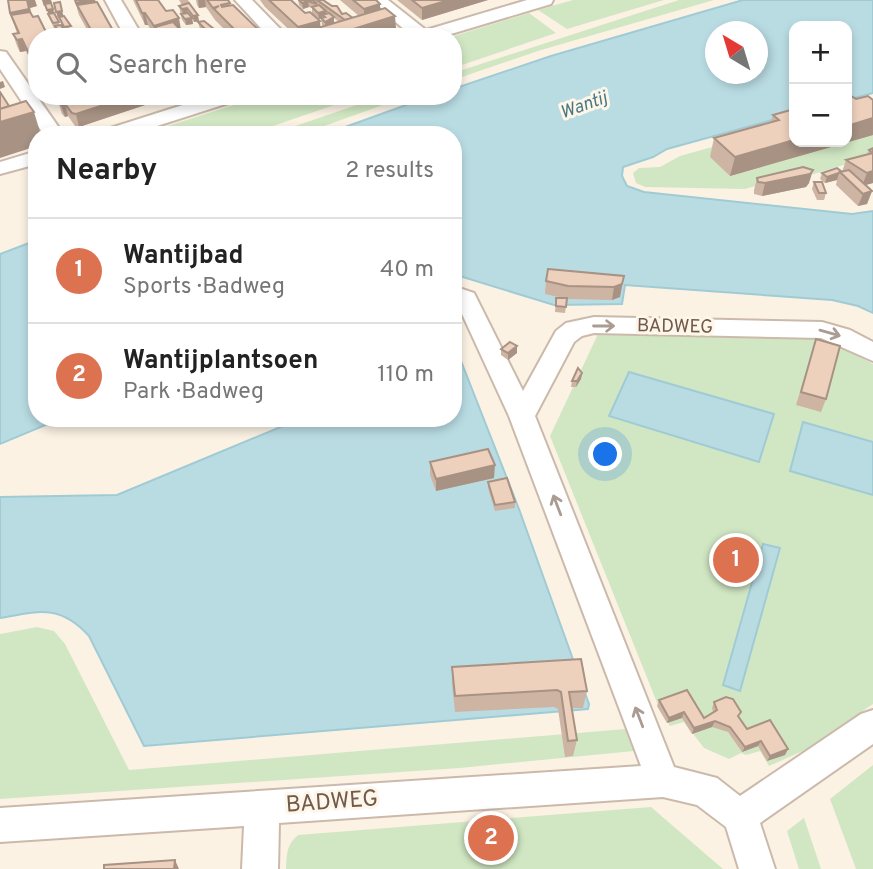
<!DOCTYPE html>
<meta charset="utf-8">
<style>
:root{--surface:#fff;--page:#f2f2f2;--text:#222;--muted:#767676;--line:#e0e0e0;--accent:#dd7250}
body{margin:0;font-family:Overpass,sans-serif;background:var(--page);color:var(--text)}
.controls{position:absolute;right:21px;top:21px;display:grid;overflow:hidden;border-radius:14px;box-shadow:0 4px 10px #0003}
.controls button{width:63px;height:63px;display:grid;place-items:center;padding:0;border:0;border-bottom:2px solid var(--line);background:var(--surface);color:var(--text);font:35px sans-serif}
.compass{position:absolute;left:705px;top:21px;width:63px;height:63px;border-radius:50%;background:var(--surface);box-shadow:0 4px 10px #0003;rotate:322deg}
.you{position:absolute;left:606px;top:455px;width:24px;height:24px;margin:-18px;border:5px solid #fff;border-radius:50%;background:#1a73e8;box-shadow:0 0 0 10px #1a73e833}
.badge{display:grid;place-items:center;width:46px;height:46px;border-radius:50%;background:var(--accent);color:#fff;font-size:23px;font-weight:700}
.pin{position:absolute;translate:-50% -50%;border:4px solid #fff;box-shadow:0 2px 7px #0006}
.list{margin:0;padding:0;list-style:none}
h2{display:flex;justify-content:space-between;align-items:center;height:91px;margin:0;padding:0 28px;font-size:30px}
h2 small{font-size:23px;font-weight:400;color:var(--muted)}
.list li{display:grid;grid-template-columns:46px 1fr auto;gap:21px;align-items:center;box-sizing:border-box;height:105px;padding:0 28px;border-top:2px solid var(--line)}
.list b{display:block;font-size:26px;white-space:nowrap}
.list p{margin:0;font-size:23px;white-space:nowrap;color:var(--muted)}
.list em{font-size:23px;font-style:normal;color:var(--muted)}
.icon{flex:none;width:38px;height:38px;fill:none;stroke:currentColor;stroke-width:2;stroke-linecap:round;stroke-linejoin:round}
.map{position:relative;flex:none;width:873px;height:869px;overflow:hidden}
.search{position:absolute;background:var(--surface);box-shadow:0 4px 10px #0003;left:28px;top:28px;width:434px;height:77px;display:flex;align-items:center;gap:18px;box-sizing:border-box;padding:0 24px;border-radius:28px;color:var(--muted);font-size:26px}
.panel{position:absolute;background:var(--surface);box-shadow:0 4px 10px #0003;left:28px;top:126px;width:434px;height:301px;border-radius:28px}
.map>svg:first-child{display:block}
.green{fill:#d1e7c3}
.water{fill:#b9dce3;stroke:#a0cbd4;stroke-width:2;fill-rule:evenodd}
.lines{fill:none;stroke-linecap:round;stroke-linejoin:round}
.minor-casing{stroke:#cbbaab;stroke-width:4}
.minor{fill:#fff;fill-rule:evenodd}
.wall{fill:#cdb4a3;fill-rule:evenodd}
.shaded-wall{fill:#a79284}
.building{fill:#eed1bd;stroke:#a79284;stroke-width:2}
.oneway{stroke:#aa9b93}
.labels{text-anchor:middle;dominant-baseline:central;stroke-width:6;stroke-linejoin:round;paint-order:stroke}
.far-water-label{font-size:18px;font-style:italic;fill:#477883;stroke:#fef6e9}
.street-label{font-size:19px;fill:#71594b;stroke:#fef6e9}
.near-street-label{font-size:23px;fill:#71594b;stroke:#fef6e9}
</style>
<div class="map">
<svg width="873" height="869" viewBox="0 0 873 869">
<rect width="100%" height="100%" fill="#fbf2e4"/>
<g class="green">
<polygon points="573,0 664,0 567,29 538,10"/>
<polygon points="679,0 714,0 541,50 453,80 453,73"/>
<polygon points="529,13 556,33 453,68 453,37 451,37"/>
<polygon points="262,96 338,96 343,102 247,135 139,135"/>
<polygon points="383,96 408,96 299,135 269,135"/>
<polygon points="873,102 873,156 804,177 800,173 745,189 645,187 636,183 633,173 639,168 660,167 680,156 794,124 794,142 847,142"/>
<polygon points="598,334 827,339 873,364 873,704 805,750 769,766 760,751 746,755 741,753 729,759 704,748 684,722 670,726 658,705 550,436"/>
<polygon points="37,627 54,631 65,644 129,770 626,729 634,751 460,768 0,799 0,634"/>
<polygon points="873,765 873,869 856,869 830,799"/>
<path d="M 651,807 L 723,869 L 286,869 C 287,855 286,845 298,835 Z"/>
<polygon points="804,818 821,869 799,869 787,831"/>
</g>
<g class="water">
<path d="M 743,0 L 873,0 L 873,93 L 847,100 L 847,26 L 794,26 L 794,114 L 667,149 L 653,157 L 623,167 L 622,176 L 627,186 L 644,192 L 852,214 L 873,211 L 873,313 L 858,306 L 832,300 L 625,285 L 622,304 L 554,305 L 453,274 L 453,135 L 323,135 L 431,96 L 453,96 L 453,89 L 551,56 ZM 716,32 L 758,32 L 758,74 L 716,74 Z"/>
<polygon points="37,240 37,418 62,418 0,444 0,254"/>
<path d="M 453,358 L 461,361 L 519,509 L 589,704 L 588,709 L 144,746 L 89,636 C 60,604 39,611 0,618 L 0,497 L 117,495 L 302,418 L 453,418 Z"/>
<polygon points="629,372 774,414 759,462 609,416"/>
<polygon points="803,422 873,442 873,495 790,471"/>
<polygon points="763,544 780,548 740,691 723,685"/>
</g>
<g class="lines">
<defs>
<g id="minor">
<polygon points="105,0 121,0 143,37 125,37"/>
<polygon points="235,0 252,0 288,37 269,37"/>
<polygon points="370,0 388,0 426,30 527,0 553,0 551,4 441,37 413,37"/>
<polygon points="0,51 6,52 64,135 44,135 0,69"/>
<polygon points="211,96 240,96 238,100 129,135 98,135 101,131"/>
<polygon points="37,151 37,164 0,174 0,162"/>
<polygon points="453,286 474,293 523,391 556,331 566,323 594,317 822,322 850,330 873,342 873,361 821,338 594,333 582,336 574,342 535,416 674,767 717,778 740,796 861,714 873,710 873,744 760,823 775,869 739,869 726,827 697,805 663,797 279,823 278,869 242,869 244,826 0,842 0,808 641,766 509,416 457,303 453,302"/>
</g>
</defs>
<use href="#minor" class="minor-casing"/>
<use href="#minor" class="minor"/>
</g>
<g class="wall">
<polygon points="8,0 37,6 30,8 32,15 47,34 48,37 37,37 37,73 26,51 20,52 17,46 13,34 17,33 10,13"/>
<polygon points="42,0 51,0 54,13 60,25 64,30 59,18 64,16 74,37 55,37 54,32 57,32 56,29 55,30 50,20 46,6 44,6"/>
<polygon points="75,0 95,0 116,37 91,37 79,15"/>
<polygon points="133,0 158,0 166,11 187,37 155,37 148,25 145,25"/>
<polygon points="179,0 188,0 199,21 194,22 192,19 193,24 186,25 182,20 179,6 182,5"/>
<polygon points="196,0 228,0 231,6 266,37 232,37 215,20 206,7 199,8 197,5"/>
<path d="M 260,0 L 291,0 L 320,28 L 324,26 L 322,25 L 321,18 L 319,19 L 312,13 L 312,8 L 309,7 L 303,9 L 299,5 L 298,0 L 323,0 L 342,14 L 353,18 L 359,16 L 340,0 L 376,0 L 381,9 L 396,28 L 368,37 L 297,37 L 265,7 ZM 334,18 L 339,22 L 331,24 L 334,23 Z"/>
<polygon points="397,0 488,0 422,20"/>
<polygon points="198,22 215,32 219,37 197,37 195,30 200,29"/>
<polygon points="54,96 84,96 85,97 88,96 163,96 163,99 79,127 75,126 68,116 65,117 62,114 59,104"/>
<polygon points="856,99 873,100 873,135 730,176 710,157 714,138 770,123 773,115"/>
<polygon points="873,148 873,183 865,185 872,191 867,204 858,206 836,185 837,180 825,183 820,179 822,173 842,172 846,160 867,154 869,150"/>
<polygon points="757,178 809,183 806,187 762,196 754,194 754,190"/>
<polygon points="814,182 826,193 824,200 817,200 812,189"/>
<polygon points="624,276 620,297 612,300 567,299 565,313 555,312 556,298 563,298 545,294 546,281"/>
<polygon points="816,339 826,399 821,412 796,405"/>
<polygon points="501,349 517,353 508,360 501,355"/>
<polygon points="582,373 581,379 576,387 571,387 572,381"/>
<polygon points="430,462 494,478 436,491 430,475"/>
<polygon points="488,482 515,502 515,508 495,511 488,488"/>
<polygon points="452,667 587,691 583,708 572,708 577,740 573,756 565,757 558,709 554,707 455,712 452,684"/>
<polygon points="659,700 704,718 713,712 712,708 714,702 739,717 747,729 788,749 785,755 767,761 758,746 742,752 728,732 712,727 692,734 682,718 667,723 657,706"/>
</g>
<g class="shaded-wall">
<polygon points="27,0 35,0 37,6 30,8 33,21 15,25 10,13"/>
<polygon points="42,0 51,0 52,5 44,6"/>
<polygon points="88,0 95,0 98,10 77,5 79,15 76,3"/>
<polygon points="198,0 205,0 206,7 199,8"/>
<polygon points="449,0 488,0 422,20 422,8"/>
<polygon points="308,1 309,7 303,9 302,3"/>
<polygon points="380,4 381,16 364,21 364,9"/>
<polygon points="187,8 188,14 183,15 182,9"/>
<polygon points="53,9 55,15 49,16 47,10"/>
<polygon points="62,11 64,17 58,18 56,12"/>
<polygon points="326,11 327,17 322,15 322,18 319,19 318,13"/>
<polygon points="142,13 145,13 148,25 145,25"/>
<polygon points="198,15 199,21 194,22 193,16"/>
<polygon points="395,16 396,28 368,37 328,37"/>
<polygon points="334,17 334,23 326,28 325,22"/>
<polygon points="179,18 181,30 155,27 156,37 154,26"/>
<polygon points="192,18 193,24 186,25 185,19"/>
<polygon points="320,21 321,33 304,32 305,37 299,37 298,27"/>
<polygon points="22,39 26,51 20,52 17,40"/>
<polygon points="3,81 5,87 0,89 0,82"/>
<polygon points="131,96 163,96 163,99 79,127 76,114"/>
<polygon points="65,104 68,116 65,117 61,105"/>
<polygon points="34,112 41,135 37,135 37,146 0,158 0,120"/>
<polygon points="873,118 873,135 730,176 735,157 794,140 794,142 847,142 847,126"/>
<polygon points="813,170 809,183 806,187 762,196 765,183"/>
<polygon points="873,171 873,183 862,186 867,173"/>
<polygon points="839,173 837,180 825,183 827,177"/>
<polygon points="872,191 867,204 858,206 863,194"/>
<polygon points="624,276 620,297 612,300 614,287"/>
<polygon points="517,346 517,353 508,360 508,353"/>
<polygon points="582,373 581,379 576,387 577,381"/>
<polygon points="258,418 273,418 259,424"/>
<polygon points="495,465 494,478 436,491 436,479"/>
<polygon points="684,712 682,718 667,723 669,718"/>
<polygon points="715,721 712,727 692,734 694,728"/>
<polygon points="761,741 758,746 742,752 745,747"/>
<polygon points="788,749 785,755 767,761 770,756"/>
<polygon points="175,860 179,869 174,869"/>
</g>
<g class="building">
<polygon points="8,0 27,0 29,9 10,13"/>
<polygon points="75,0 88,0 76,3"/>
<polygon points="136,0 158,0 166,11 173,10 179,18 154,26 145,13 142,13"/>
<polygon points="207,0 228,0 230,3 221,5 222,7 233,5 266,37 242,37 214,9 219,6 213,8"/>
<polygon points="269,0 291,0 305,13 310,12 320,21 298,27"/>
<polygon points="299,0 313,0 317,4 308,1 302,3"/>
<polygon points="317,0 323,0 332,6 337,6 342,14 346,13 353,18 345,20"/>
<polygon points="353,0 376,0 380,4 364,9"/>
<polygon points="412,0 449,0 422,8"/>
<polygon points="60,2 62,11 56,12 54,3"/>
<polygon points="97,2 115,34 105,37 95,37 77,5"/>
<polygon points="51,3 53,9 47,10 45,4"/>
<polygon points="189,3 198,15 193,16 187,8 182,9 179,6"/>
<polygon points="319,5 326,11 318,13 312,7"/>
<polygon points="385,8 395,16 328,37 309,37 304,32"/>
<polygon points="30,12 33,17 38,16 47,34 42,35 43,37 37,37 37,56 31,58 22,39 17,40 13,34 19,33 11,15"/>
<polygon points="54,13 59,22 53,23 48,14"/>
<polygon points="188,13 192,18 185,19 181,14"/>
<polygon points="329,13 334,17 325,22 321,18 325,17 322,15"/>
<polygon points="64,16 71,26 64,27 59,17"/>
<polygon points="204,21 214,29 207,31 198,22"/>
<polygon points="173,22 187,37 163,37 155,27"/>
<polygon points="61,25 64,30 71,29 74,34 66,37 58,37 54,32 58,31 55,26"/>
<polygon points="201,29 209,37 202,37 195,30"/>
<polygon points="213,31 219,37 212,37 208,33"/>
<polygon points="37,59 37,66 32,60"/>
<polygon points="0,92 9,106 0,109"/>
<polygon points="847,94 848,94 856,99 868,96 873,100 873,118 847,126"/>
<polygon points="59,96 76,96 78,100 89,96 131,96 76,114 72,113 65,104 61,105 58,101 62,100"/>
<polygon points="79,96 84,96 85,97 78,100 77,97"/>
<polygon points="26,101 34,112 0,122 0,109"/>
<polygon points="794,109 794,140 735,157 714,138 779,120 773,115"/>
<polygon points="873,148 873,171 867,173 846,160 873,153 869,150"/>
<polygon points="803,167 813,170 810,174 765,183 758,182 757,178"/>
<polygon points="837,168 842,172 827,177 822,173"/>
<polygon points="849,170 872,191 863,194 840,172"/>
<polygon points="814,182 822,182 826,193 819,193"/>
<polygon points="548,269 624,276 622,284 614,287 568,286 546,281"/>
<polygon points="556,298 567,298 566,307 556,306"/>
<polygon points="816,339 840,346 826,399 801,392"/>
<polygon points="510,342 517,346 508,353 501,349"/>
<polygon points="578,368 582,373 577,381 572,381"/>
<polygon points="488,449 495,465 436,479 430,462"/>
<polygon points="507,478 515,502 495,505 488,482"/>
<polygon points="581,659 587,691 569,692 577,740 568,741 561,692 557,690 455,696 452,667"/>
<polygon points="687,690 704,718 717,710 714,702 726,697 733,699 741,712 738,716 747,729 770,720 788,749 770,756 761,741 745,747 730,727 715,721 694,728 684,712 669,718 659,700"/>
<polygon points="175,860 174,869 104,869 104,865"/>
</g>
<defs><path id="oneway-shaft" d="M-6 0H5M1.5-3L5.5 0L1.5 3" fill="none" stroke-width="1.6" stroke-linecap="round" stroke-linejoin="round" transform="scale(1.75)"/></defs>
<g class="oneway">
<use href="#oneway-shaft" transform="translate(604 326)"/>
<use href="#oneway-shaft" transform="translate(830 333) rotate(16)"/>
<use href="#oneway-shaft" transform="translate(557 505) rotate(-111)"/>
<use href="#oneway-shaft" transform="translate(639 717) rotate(-111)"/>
</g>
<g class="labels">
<g class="far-water-label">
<text transform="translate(584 106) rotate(-20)">Wantij</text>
</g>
<g class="street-label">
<text transform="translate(675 327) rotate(1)">BADWEG</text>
</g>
<g class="near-street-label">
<text transform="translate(332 803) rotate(-4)">BADWEG</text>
</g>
</g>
</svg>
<div class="controls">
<button>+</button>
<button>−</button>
</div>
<svg class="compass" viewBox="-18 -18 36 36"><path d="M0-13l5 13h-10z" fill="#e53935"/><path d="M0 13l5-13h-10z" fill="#767676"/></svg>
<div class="you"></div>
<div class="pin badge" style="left:736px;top:560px">1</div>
<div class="pin badge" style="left:491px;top:838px">2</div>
<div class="search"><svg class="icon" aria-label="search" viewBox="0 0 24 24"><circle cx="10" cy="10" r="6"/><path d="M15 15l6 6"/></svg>Search here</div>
<section class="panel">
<h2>Nearby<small>2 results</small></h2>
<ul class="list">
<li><span class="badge">1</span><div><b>Wantijbad</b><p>Sports · Badweg</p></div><em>40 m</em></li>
<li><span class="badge">2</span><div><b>Wantijplantsoen</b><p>Park · Badweg</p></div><em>110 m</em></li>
</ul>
</section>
</div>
